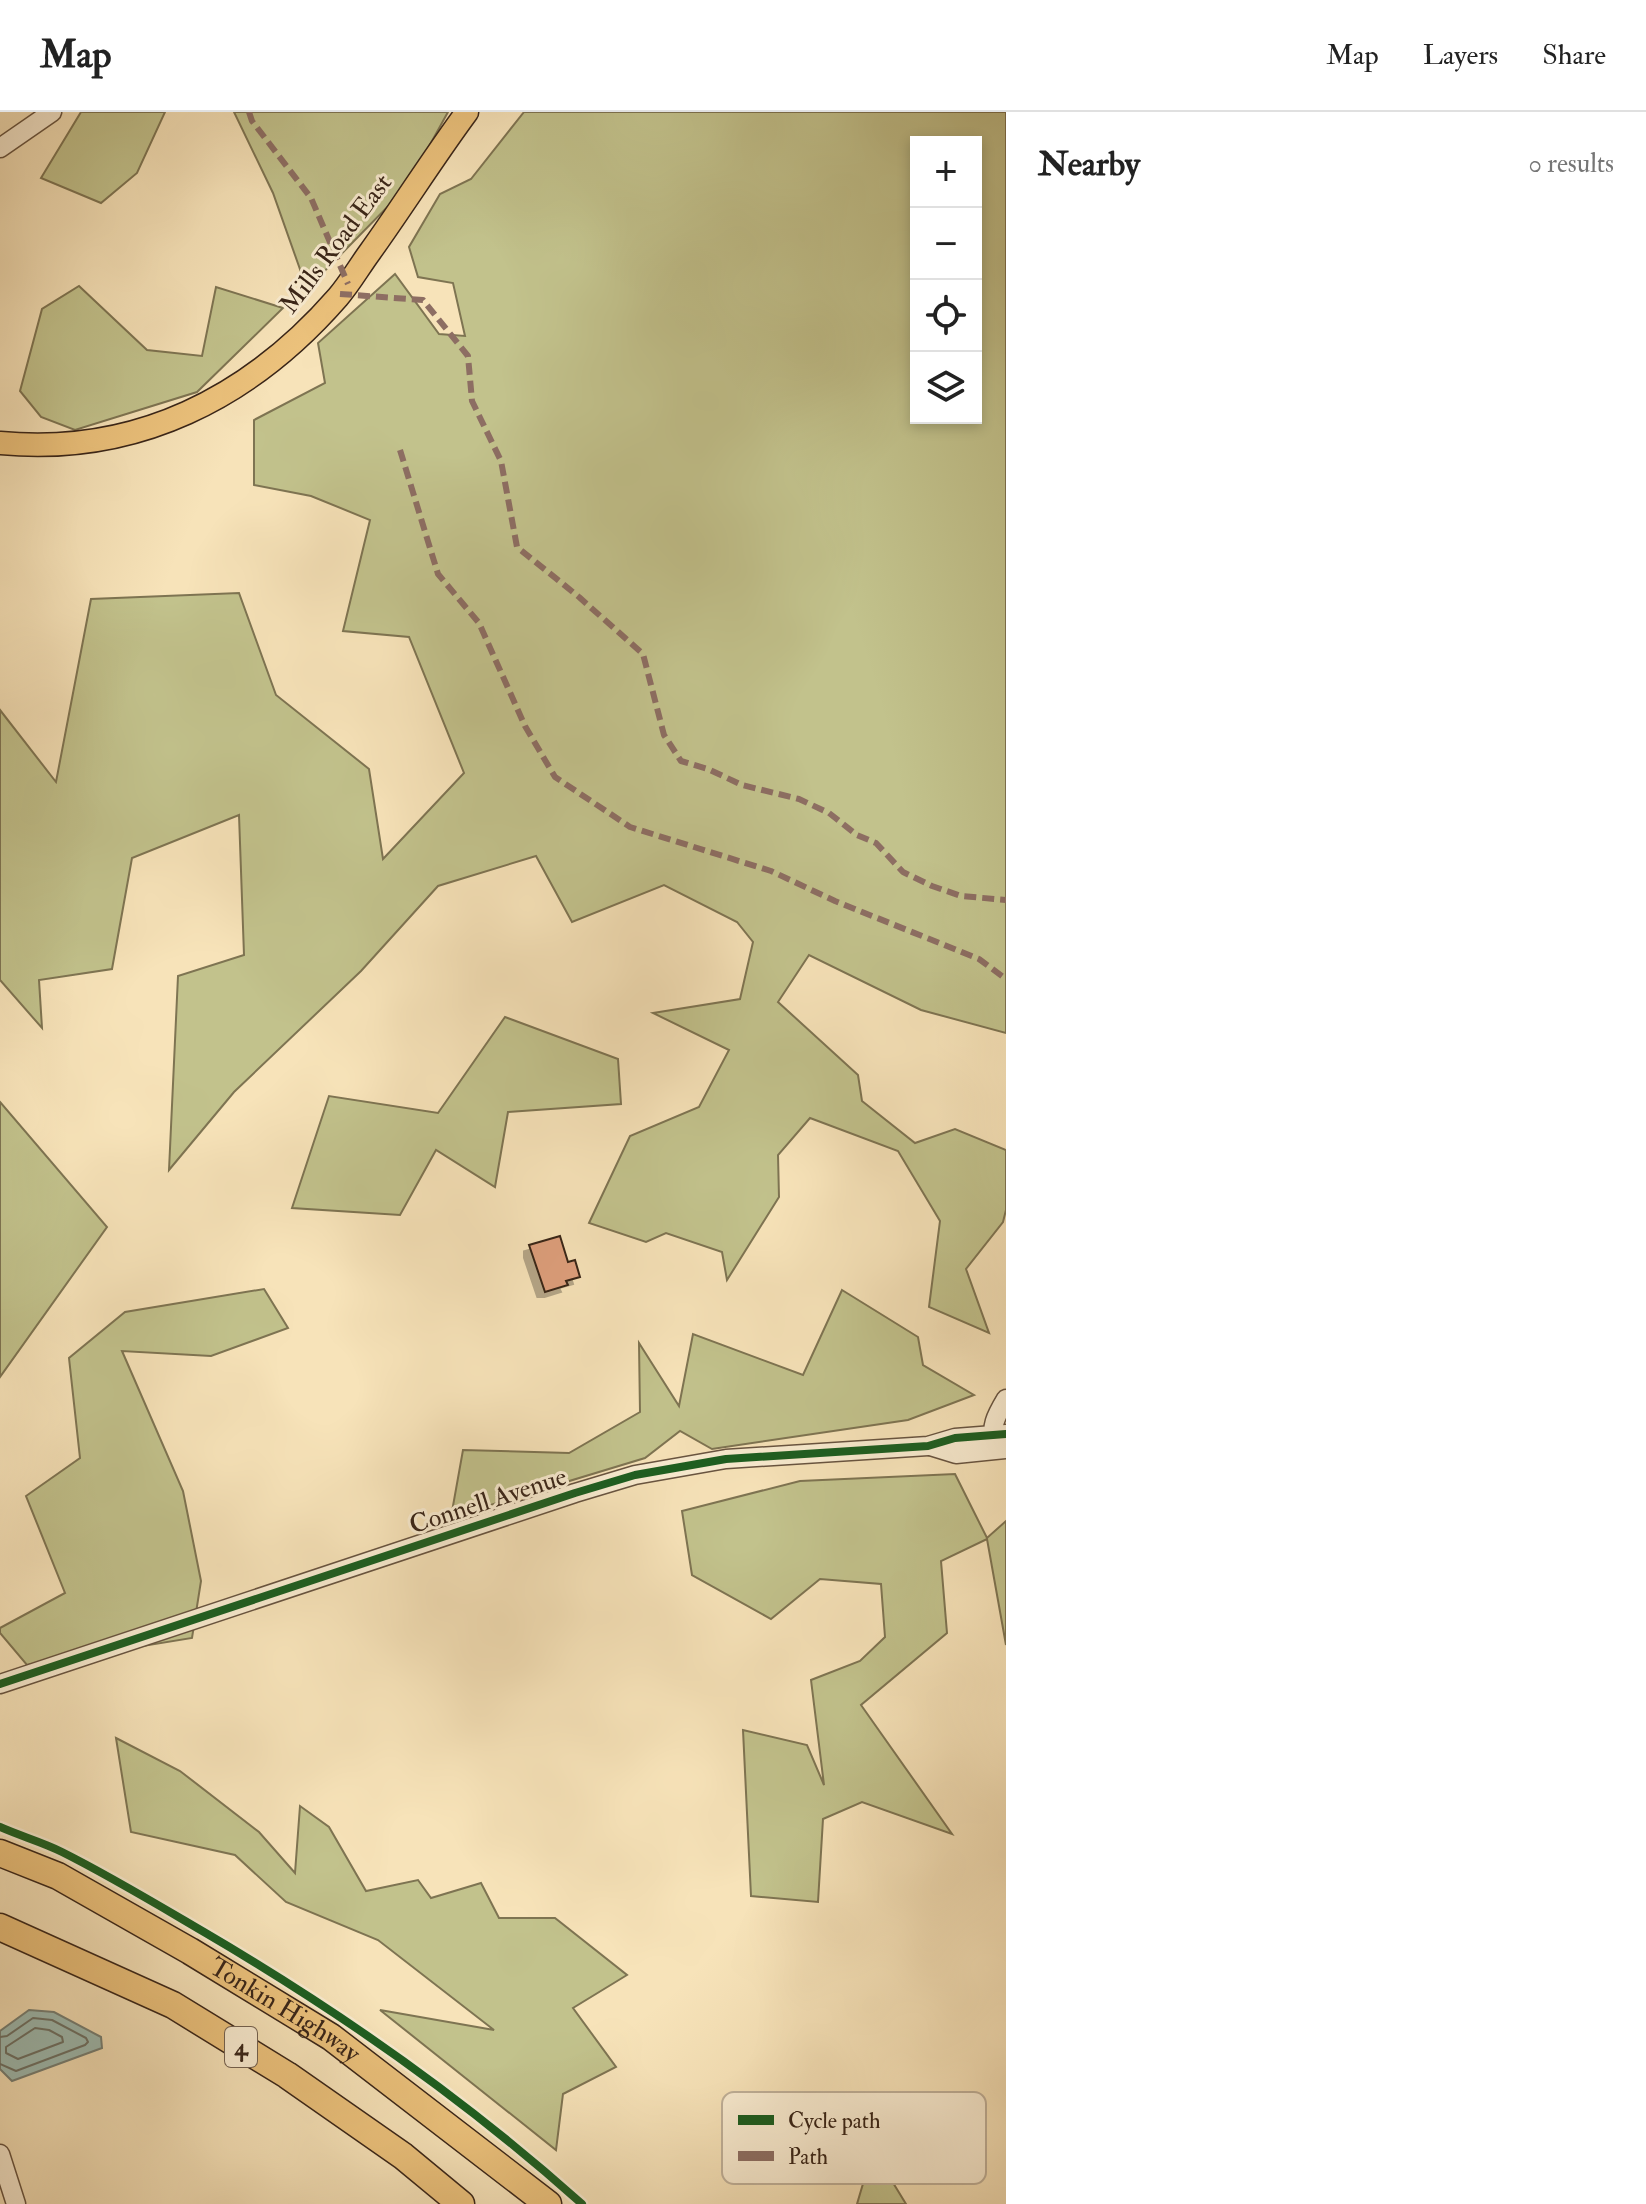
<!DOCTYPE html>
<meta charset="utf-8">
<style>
:root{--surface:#fff;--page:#f6f6f6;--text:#222;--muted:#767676;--line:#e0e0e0}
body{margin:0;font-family:"IM FELL Double Pica",serif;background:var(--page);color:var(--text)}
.controls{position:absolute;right:24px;top:24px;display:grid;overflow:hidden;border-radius:0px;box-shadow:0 4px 12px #0003}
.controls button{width:72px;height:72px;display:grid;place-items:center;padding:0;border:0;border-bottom:2px solid var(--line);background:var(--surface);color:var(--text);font:40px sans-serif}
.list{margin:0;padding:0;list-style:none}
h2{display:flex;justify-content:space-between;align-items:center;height:104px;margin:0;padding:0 32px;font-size:34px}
h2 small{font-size:26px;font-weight:400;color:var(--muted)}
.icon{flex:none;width:44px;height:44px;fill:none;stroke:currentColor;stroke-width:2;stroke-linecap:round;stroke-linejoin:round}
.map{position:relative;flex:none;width:1006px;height:2092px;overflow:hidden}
header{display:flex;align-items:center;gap:48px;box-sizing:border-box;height:112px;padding:0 40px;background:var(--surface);border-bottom:2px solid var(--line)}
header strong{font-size:38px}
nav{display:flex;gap:44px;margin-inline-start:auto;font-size:28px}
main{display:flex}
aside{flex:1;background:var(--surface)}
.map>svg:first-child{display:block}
.green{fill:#c2c28c;stroke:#7e7452;stroke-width:2;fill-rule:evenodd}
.water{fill:#9ebdb4;stroke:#768076;stroke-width:2}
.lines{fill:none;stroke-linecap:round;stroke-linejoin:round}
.shore{stroke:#6c7166;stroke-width:2}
.building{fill:#de9f7c;stroke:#392518;stroke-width:2;filter:url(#shadow)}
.minor-casing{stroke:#685440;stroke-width:21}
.major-casing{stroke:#392518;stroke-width:25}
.highway-casing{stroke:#392518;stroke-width:29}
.minor{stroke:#faedd2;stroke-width:18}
.major{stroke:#ecc27c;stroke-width:22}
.highway{stroke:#ecc27c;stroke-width:26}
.quiet{stroke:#8d6e63;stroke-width:6;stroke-dasharray:12 6;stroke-linecap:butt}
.cycleway-casing{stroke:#faedd2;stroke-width:13}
.cycleway{stroke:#1b5e20;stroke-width:8}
.labels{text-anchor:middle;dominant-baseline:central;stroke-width:6;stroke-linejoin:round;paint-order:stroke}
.shield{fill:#faedd2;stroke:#736150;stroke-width:2}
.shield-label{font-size:24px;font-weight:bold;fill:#392518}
.street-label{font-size:26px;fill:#392518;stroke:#faedd2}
.key{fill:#faedd2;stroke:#c0b19a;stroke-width:2}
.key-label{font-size:22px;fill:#392518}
</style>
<header>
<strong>Map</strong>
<nav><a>Map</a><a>Layers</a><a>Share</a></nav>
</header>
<main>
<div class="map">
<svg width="1006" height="2092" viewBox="0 0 1006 2092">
<defs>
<filter id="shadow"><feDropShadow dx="-7" dy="7" stdDeviation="0" flood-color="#0004"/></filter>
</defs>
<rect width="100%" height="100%" fill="#f7e3b9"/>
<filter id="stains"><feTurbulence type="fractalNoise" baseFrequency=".0025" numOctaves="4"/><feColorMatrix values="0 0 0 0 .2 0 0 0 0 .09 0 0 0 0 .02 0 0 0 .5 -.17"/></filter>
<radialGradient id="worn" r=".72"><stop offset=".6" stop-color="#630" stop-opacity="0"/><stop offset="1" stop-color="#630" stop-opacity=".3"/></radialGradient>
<g class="green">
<polygon points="81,0 165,0 137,61 101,91 41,66"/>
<polygon points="234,0 448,0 406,76 307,177 273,81"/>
<path d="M 524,0 L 1006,0 L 1006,921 L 921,898 L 809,843 L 778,890 L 858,963 L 862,989 L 915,1031 L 955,1017 L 1006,1038 L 1006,1098 L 1003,1110 L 966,1157 L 989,1221 L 929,1195 L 940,1109 L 898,1039 L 810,1006 L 778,1043 L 779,1085 L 727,1168 L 722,1140 L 666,1121 L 646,1130 L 589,1111 L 630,1024 L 699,995 L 729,938 L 653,901 L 740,887 L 753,830 L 737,810 L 664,773 L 572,810 L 536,744 L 438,774 L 361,859 L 234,980 L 169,1058 L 178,864 L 244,843 L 239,703 L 132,746 L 112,857 L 39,868 L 42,916 L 0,868 L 0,598 L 56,670 L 91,487 L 239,481 L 276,583 L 369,657 L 383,747 L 464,661 L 409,525 L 343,519 L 370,408 L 311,384 L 254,373 L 254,308 L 325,271 L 318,231 L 395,162 L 439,222 L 465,224 L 453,171 L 418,165 L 409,135 L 440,82 L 471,67 ZM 916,30 L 976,30 L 976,306 L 916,306 Z"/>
<polygon points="79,174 147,238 202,244 216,175 283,196 197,280 75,318 41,305 20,279 42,197"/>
<polygon points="505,905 618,947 621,992 508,1000 495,1075 436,1038 400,1103 292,1096 329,984 438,1001"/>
<polygon points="0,990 107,1115 0,1265"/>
<polygon points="264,1177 288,1216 211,1244 122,1239 183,1379 201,1469 192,1526 27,1553 0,1521 0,1516 65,1481 26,1384 80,1346 69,1246 125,1200"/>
<polygon points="842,1178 918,1225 923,1253 974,1283 908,1308 712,1337 680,1319 645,1346 451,1405 463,1338 569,1341 640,1300 639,1231 679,1294 693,1222 803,1263"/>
<polygon points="955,1362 987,1426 1006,1409 1006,1533 987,1427 941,1449 947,1521 861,1593 952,1722 862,1690 823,1707 818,1790 751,1784 743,1618 807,1633 824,1673 811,1568 860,1549 885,1525 881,1472 820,1467 771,1507 692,1463 682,1399 800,1369"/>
<polygon points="116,1626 180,1659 259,1720 295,1761 300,1694 329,1715 366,1779 418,1768 431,1786 481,1771 499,1806 555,1806 627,1863 573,1896 616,1955 563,1982 556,2038 380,1898 494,1918 378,1828 286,1790 235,1743 131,1720"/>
<polygon points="873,2038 906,2092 857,2092"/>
</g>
<polygon class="water" points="29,1898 54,1900 101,1925 102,1936 12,1969 0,1957 0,1919"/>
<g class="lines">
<g class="shore">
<polygon points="35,1916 49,1918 62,1925 63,1930 18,1947 6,1941 6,1935"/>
<polyline points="0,1925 7,1924 33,1906 52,1908 86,1926 88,1930 85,1933 16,1959 0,1952"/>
</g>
</g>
<polygon class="building" points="560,1124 568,1150 575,1148 580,1165 566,1169 568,1173 545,1180 529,1133"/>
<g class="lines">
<defs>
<g id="minor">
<polyline points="0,36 52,0"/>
<path d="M 997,1333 C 988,1317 997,1302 1006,1287"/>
<polyline points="930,1334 956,1342 1006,1337"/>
<polyline points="0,1572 575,1381 635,1363 726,1347 928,1334 955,1326 1006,1322"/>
<polyline points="0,2042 16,2092"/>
</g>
<path id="major" d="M 0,331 C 136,344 250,286 338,185 C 350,171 359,155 370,140 C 403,94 433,46 467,0"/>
<g id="highway">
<path id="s1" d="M 0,1741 L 58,1764 L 190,1839 L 331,1925 L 548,2092"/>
<polyline points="0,1815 173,1893 287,1963 403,2044 461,2092"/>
</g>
</defs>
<use href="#minor" class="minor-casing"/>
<use href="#major" class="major-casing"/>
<use href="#highway" class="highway-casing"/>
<use href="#minor" class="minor"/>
<use href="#major" class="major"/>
<use href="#highway" class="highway"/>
<g class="quiet">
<polyline points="249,0 252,9 311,86 348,172"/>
<polyline points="340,182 423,188 468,244 472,289 501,349 517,435 579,485 643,542 664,623 681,649 708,657 742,673 799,687 829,701 857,723 876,731 903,760 932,774 961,784 1006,788"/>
<polyline points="400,338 438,462 479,511 525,614 555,665 630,715 771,759 835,789 979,847 1006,867"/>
</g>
<defs>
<g id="cycleway">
<polyline points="0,1572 575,1381 635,1363 726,1347 928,1334 955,1326 1006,1322"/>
<path d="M 0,1715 C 20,1724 42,1730 62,1740 C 110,1764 158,1793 204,1820 C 339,1899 466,1988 582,2092"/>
</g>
</defs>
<use href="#cycleway" class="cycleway-casing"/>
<use href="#cycleway" class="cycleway"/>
</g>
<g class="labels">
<rect class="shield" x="225" y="1915" width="32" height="40" rx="6"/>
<g class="shield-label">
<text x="241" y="1935">4</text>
</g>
<g class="street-label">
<text transform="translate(336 132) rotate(-53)">Mills Road East</text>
<text transform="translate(488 1389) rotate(-18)">Connell Avenue</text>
<text stroke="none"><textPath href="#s1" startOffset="326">Tonkin Highway</textPath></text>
</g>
</g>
<rect x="722" y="1980" width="264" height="92" rx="12" class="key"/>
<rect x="738" y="2003" width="36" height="10" fill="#1b5e20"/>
<rect x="738" y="2039" width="36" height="10" fill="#8d6e63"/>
<g class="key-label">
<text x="788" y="2016">Cycle path</text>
<text x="788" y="2052">Path</text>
</g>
<rect width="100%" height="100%" filter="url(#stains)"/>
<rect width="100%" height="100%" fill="url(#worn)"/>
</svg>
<div class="controls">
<button>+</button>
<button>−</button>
<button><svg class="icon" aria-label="locate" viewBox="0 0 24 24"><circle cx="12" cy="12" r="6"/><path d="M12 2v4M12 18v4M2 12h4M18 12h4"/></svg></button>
<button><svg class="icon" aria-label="layers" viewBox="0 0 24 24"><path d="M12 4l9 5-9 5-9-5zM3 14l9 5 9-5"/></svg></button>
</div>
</div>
<aside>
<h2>Nearby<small>0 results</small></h2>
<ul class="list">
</ul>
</aside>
</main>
